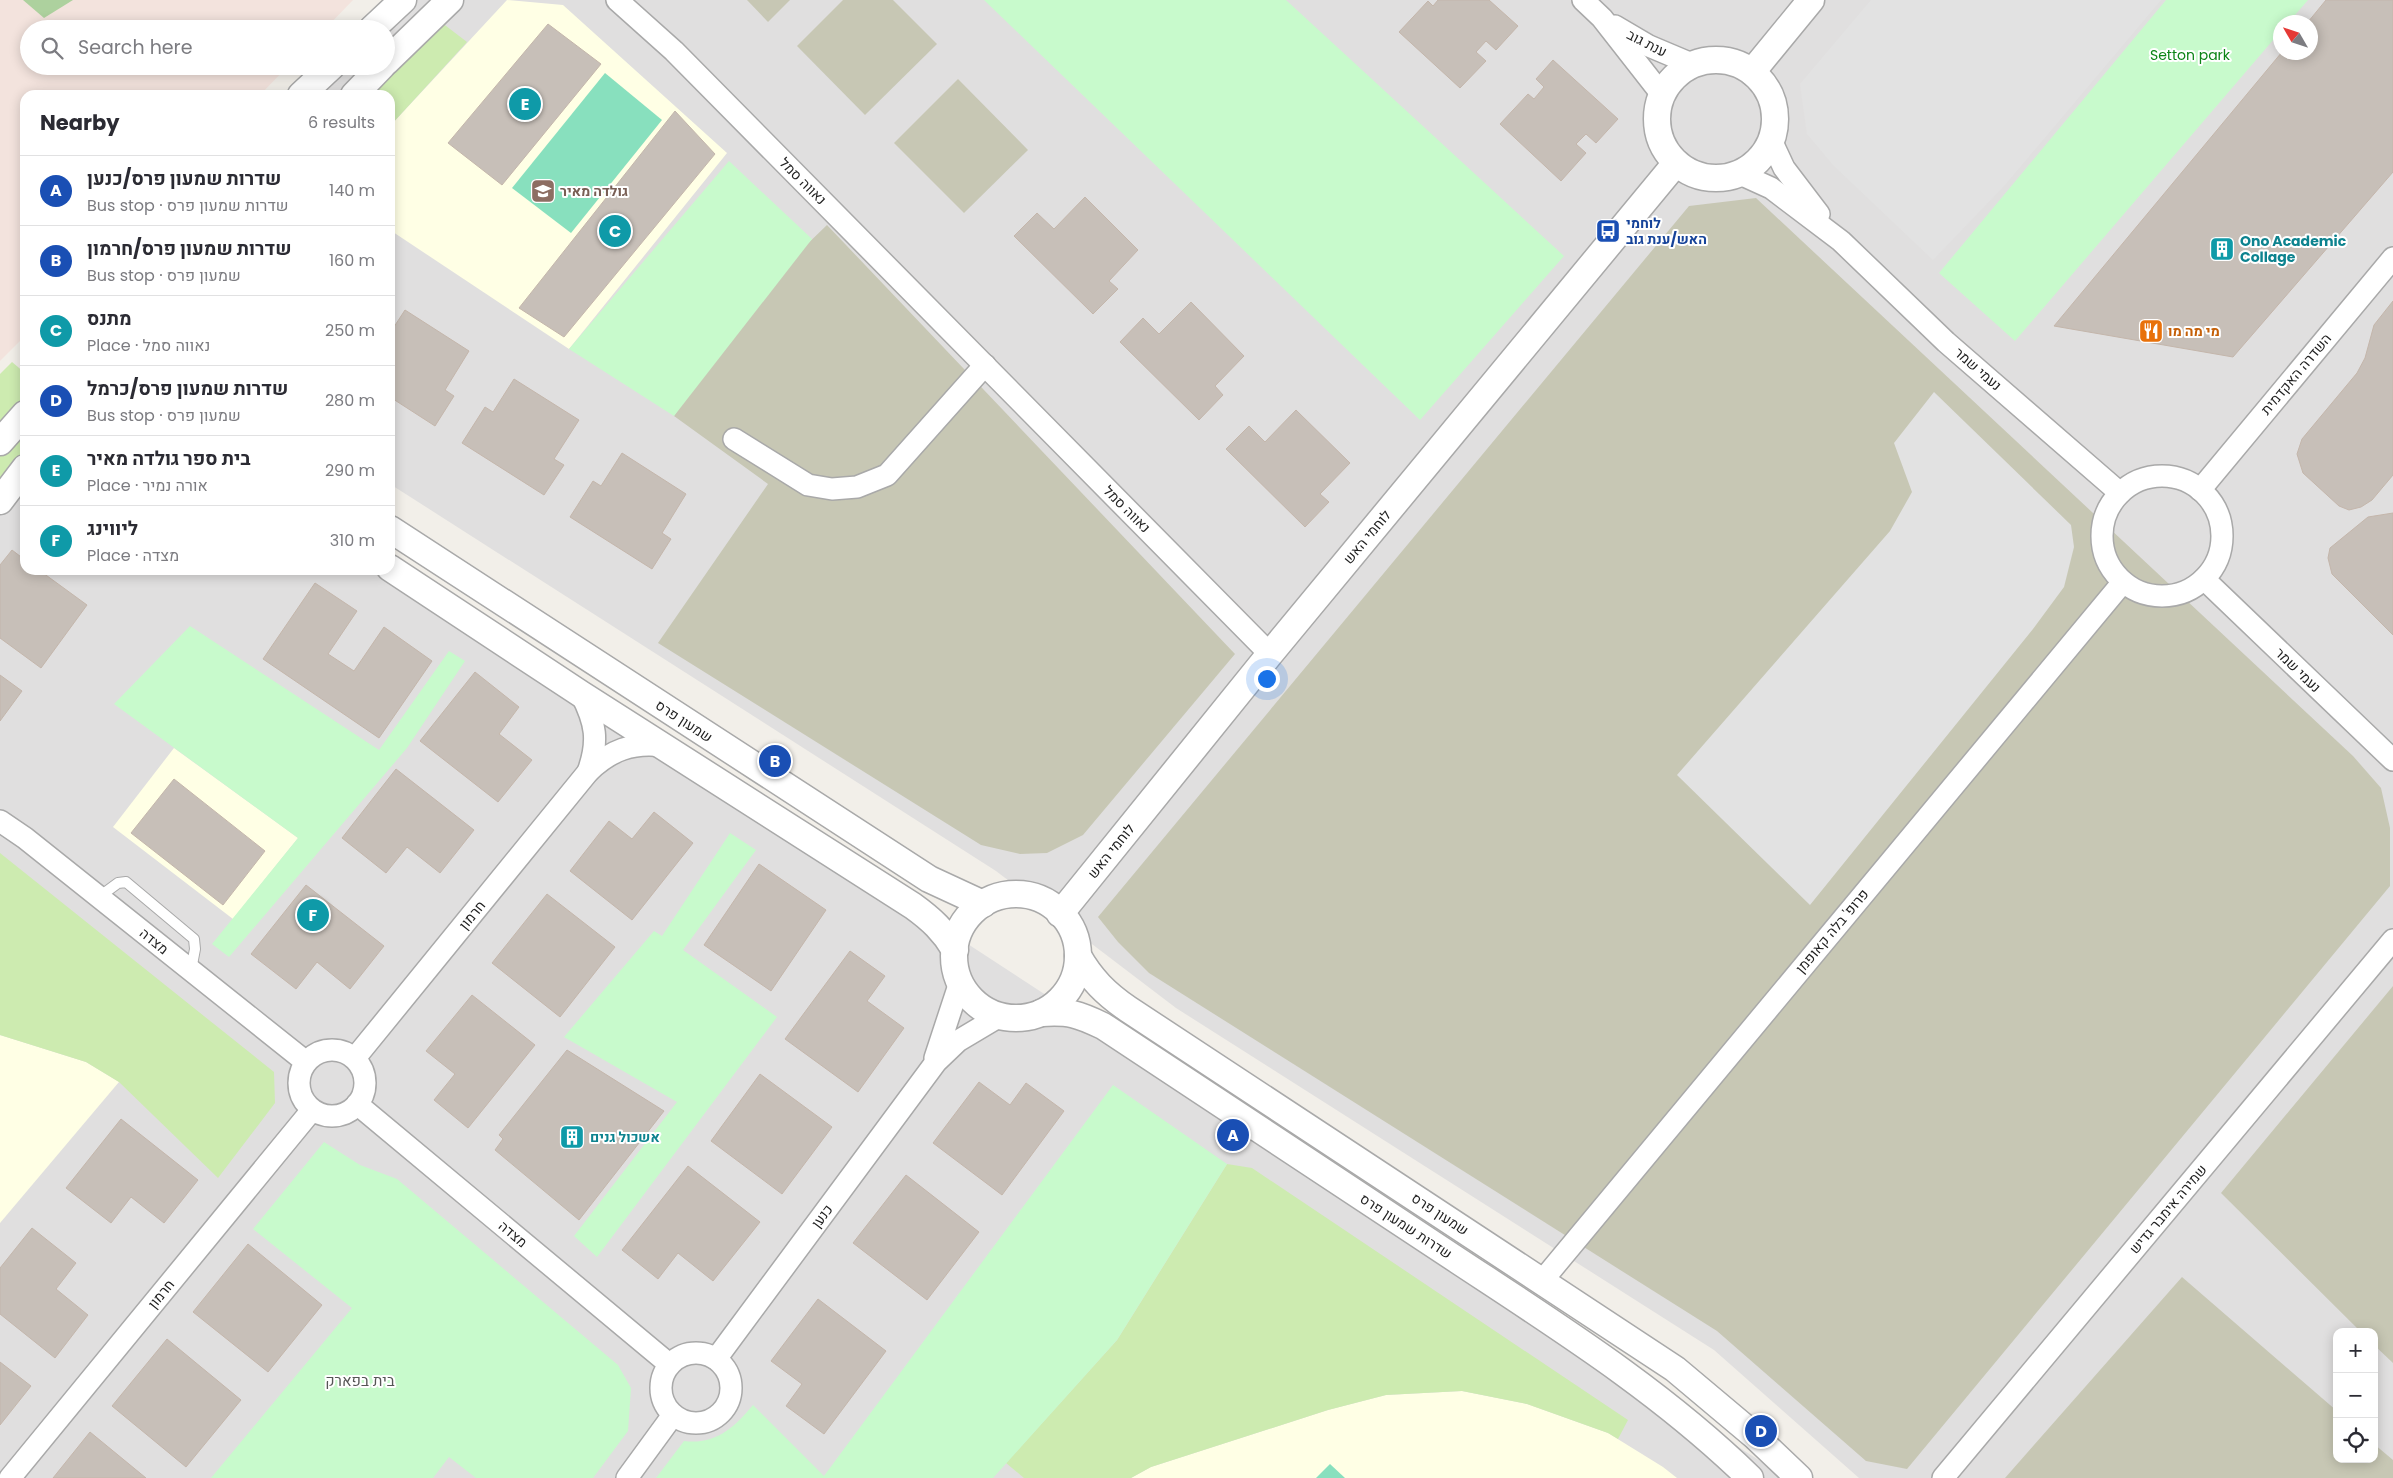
<!DOCTYPE html>
<meta charset="utf-8">
<style>
:root{--surface:#fff;--page:#f2f2f3;--text:#2b2b33;--muted:#7c7c81;--line:#e1e1e2;--accent:#ea580c}
body{margin:0;font-family:Poppins,Heebo,sans-serif;background:var(--page);color:var(--text)}
.controls{position:absolute;right:15px;bottom:15px;display:grid;overflow:hidden;border-radius:10px;box-shadow:0 2px 12px #0003}
.controls button{width:45px;height:45px;display:grid;place-items:center;padding:0;border:0;border-bottom:1px solid var(--line);background:var(--surface);color:var(--text);font:25px sans-serif}
.compass{position:absolute;left:2273px;top:15px;width:45px;height:45px;border-radius:50%;background:var(--surface);box-shadow:0 2px 12px #0003;rotate:309deg}
.you{position:absolute;left:1266px;top:678px;width:18px;height:18px;margin:-12px;border:4px solid #fff;border-radius:50%;background:#1a73e8;box-shadow:0 0 0 8px #1a73e833}
.badge{display:grid;place-items:center;width:32px;height:32px;border-radius:50%;background:var(--accent);color:#fff;font-size:16px;font-weight:700}
.pin{position:absolute;translate:-50% -50%;border:2px solid #fff;box-shadow:0 1px 5px #0006}
.list{margin:0;padding:0;list-style:none}
h2{display:flex;justify-content:space-between;align-items:center;height:65px;margin:0;padding:0 20px;font-size:21px}
h2 small{font-size:16px;font-weight:400;color:var(--muted)}
.list li{display:grid;grid-template-columns:32px 1fr auto;gap:15px;align-items:center;box-sizing:border-box;height:70px;padding:0 20px;border-top:1px solid var(--line)}
.list b{display:block;font-size:19px;white-space:nowrap}
.list p{margin:0;font-size:16px;white-space:nowrap;color:var(--muted)}
.list em{font-size:16px;font-style:normal;color:var(--muted)}
.icon{flex:none;width:28px;height:28px;fill:none;stroke:currentColor;stroke-width:2;stroke-linecap:round;stroke-linejoin:round}
.map{position:relative;flex:none;width:2393px;height:1478px;overflow:hidden}
.search{position:absolute;background:var(--surface);box-shadow:0 2px 12px #0003;left:20px;top:20px;width:375px;height:55px;display:flex;align-items:center;gap:12px;box-sizing:border-box;padding:0 18px;border-radius:28px;color:var(--muted);font-size:19px}
.panel{position:absolute;background:var(--surface);box-shadow:0 2px 12px #0003;left:20px;top:90px;width:375px;height:485px;border-radius:15px}
.map>svg:first-child{display:block}
.residential{fill:#e0dfdf;fill-rule:evenodd}
.education{fill:#ffffe5}
.military{fill:#f3e3dd}
.construction{fill:#c7c7b4}
.grass{fill:#cdebb0}
.forest{fill:#add19e}
.park{fill:#c8facc}
.pitch{fill:#88e0be}
.parking{fill:#e2e2e2}
.building{fill:#c7bfb8;stroke:#c4b6ab}
.lines{fill:none;stroke-linecap:round;stroke-linejoin:round}
.service-casing{stroke:#a9a9a9;stroke-width:12}
.minor-casing{stroke:#a9a9a9;stroke-width:24}
.tertiary-casing{stroke:#a9a9a9;stroke-width:29}
.service{stroke:#fff;stroke-width:10}
.minor{stroke:#fff;stroke-width:21}
.tertiary{stroke:#fff;stroke-width:26}
.labels{text-anchor:middle;dominant-baseline:central;stroke-width:4;stroke-linejoin:round;paint-order:stroke}
.street-label{font-size:14px;fill:#222;stroke:#fff}
.park-label{font-size:14px;fill:#0c8416;stroke:#fff}
.education-label{font-size:14px;font-weight:bold;fill:#785e54;stroke:#fff;text-anchor:start}
.transit-label{font-size:14px;font-weight:bold;fill:#164399;stroke:#fff;text-anchor:start}
.culture-label{font-size:14px;font-weight:bold;fill:#0d838f;stroke:#fff;text-anchor:start}
.food-label{font-size:14px;font-weight:bold;fill:#c56008;stroke:#fff;text-anchor:start}
.neighbourhood-label{font-size:15px;fill:#555;stroke:#fff}
</style>
<div class="map">
<svg width="2393" height="1478" viewBox="0 0 2393 1478">
<rect width="100%" height="100%" fill="#f2efe9"/>
<g class="residential">
<path d="M 392,0 L 2393,0 L 2393,1478 L 1859,1478 L 1714,1350 L 1176,1008 L 996,871 L 390,484 L 390,95 L 296,95 L 325,66 L 386,66 L 386,29 ZM 2280,22 L 2310,22 L 2310,52 L 2280,52 ZM 2337,1332 L 2374,1332 L 2374,1459 L 2337,1459 Z"/>
<polygon points="25,439 25,570 390,570 390,567 1786,1478 0,1478 0,470"/>
</g>
<g class="education">
<polygon points="507,0 563,5 727,153 569,349 390,230 390,126"/>
<polygon points="174,748 298,838 233,919 113,827"/>
<polygon points="0,1035 86,1062 119,1082 0,1223"/>
<polygon points="1462,1391 1527,1404 1608,1433 1663,1467 1677,1478 1131,1478 1151,1467 1328,1410 1386,1395"/>
</g>
<polygon class="military" points="0,0 353,0 325,29 29,29 29,66 288,66 260,95 25,95 25,336 0,361"/>
<g class="construction">
<polygon points="747,0 790,0 768,22"/>
<polygon points="843,0 893,0 937,44 865,115 797,46"/>
<polygon points="958,79 1028,150 964,213 894,143"/>
<polygon points="1756,198 2353,756 2381,788 2390,828 2390,886 1907,1469 1866,1461 1717,1331 1149,973 1118,942 1098,917 1689,206"/>
<polygon points="827,225 1235,654 1083,835 1047,853 1020,854 981,845 658,643 768,484 674,416 721,346 797,254"/>
<polygon points="2393,986 2393,1363 2374,1345 2374,1332 2361,1332 2221,1193"/>
<polygon points="2182,1277 2337,1411 2337,1459 2374,1459 2374,1444 2393,1460 2393,1478 2005,1478"/>
</g>
<g class="grass">
<polygon points="433,16 467,42 390,126 390,95 357,95"/>
<polygon points="12,362 25,373 25,451 0,482 0,374"/>
<polygon points="0,853 274,1072 275,1103 218,1178 119,1082 86,1062 0,1035"/>
<polygon points="1227,1164 1252,1168 1628,1420 1618,1439 1608,1433 1527,1404 1462,1391 1386,1395 1328,1410 1151,1467 1131,1478 1024,1478 1006,1463 1117,1340"/>
</g>
<polygon class="forest" points="23,0 73,0 44,18"/>
<g class="park">
<polygon points="984,0 1286,0 1564,256 1420,420"/>
<polygon points="2166,0 2308,0 2289,22 2280,22 2280,32 2015,341 1939,273"/>
<polygon points="729,161 812,239 674,416 569,349"/>
<polygon points="190,626 379,750 449,651 465,661 407,748 229,957 212,944 298,838 114,704"/>
<polygon points="730,833 756,850 683,950 777,1017 597,1257 574,1236 677,1102 564,1037 654,931 662,936"/>
<path d="M 1113,1085 L 1227,1164 L 1117,1340 L 993,1478 L 656,1478 L 684,1441 C 715,1445 734,1428 753,1405 L 824,1476 Z"/>
<polygon points="324,1142 360,1165 397,1179 618,1365 631,1388 628,1431 593,1478 476,1478 449,1457 433,1478 211,1478 352,1308 253,1229"/>
</g>
<g class="pitch">
<polygon points="605,73 662,120 571,233 512,188"/>
<polygon points="1330,1464 1345,1478 1316,1478"/>
</g>
<g class="parking">
<polygon points="1871,0 2161,0 2005,185 1933,260 1833,165 1807,134 1800,84"/>
<polygon points="1934,392 2071,525 2074,547 2064,587 2033,629 1810,905 1677,775 1890,531 1912,492 1894,443"/>
</g>
<g class="building">
<polygon points="1438,0 1489,0 1518,26 1496,50 1486,41 1476,52 1486,61 1460,88 1399,32 1428,1 1433,6"/>
<polygon points="2326,0 2393,0 2393,172 2233,357 2054,326 2282,52 2310,52 2310,22 2308,22"/>
<polygon points="548,24 601,64 502,185 448,143"/>
<polygon points="1553,60 1618,119 1596,143 1586,134 1576,144 1586,153 1561,181 1500,124 1528,94 1534,99 1544,87 1536,79"/>
<polygon points="675,111 715,154 564,337 519,308"/>
<polygon points="1085,197 1138,250 1109,281 1118,289 1093,314 1014,236 1037,213 1054,229"/>
<polygon points="2393,301 2393,475 2372,500 2361,507 2349,510 2339,506 2303,473 2297,454 2302,439 2357,373 2365,358 2374,325"/>
<polygon points="1191,302 1244,356 1215,386 1223,395 1199,420 1120,342 1143,318 1159,334"/>
<polygon points="405,310 469,351 445,390 454,396 435,426 390,397 390,333"/>
<polygon points="514,379 579,420 554,459 564,465 544,495 462,443 485,407 493,412"/>
<polygon points="1296,410 1350,463 1320,494 1329,502 1305,527 1226,449 1249,426 1265,442"/>
<polygon points="622,453 686,494 662,533 671,539 652,569 570,517 593,481 601,486"/>
<polygon points="2393,513 2393,635 2332,574 2328,558 2330,548 2368,517"/>
<polygon points="12,550 25,560 25,570 39,570 87,605 41,668 0,638 0,565"/>
<polygon points="315,583 357,611 328,654 354,671 384,627 432,661 379,738 263,659"/>
<polygon points="475,672 519,707 499,734 532,760 498,802 420,741"/>
<polygon points="0,675 22,691 0,721"/>
<polygon points="396,769 474,830 440,873 407,847 386,873 342,838"/>
<polygon points="174,779 265,851 223,905 131,833"/>
<polygon points="654,812 693,843 632,920 570,871 609,821 632,839"/>
<polygon points="759,864 826,910 771,991 704,945"/>
<polygon points="306,885 384,946 350,989 317,962 296,989 251,954"/>
<polygon points="547,894 615,947 560,1017 492,963"/>
<polygon points="850,951 885,976 867,1001 904,1028 858,1092 785,1039"/>
<polygon points="472,995 535,1045 468,1128 434,1100 455,1074 426,1051"/>
<polygon points="567,1050 664,1111 579,1220 495,1150 503,1139 499,1135"/>
<polygon points="760,1074 832,1127 782,1194 711,1141"/>
<polygon points="979,1082 1010,1105 1026,1083 1064,1111 1002,1195 933,1143"/>
<polygon points="121,1119 198,1180 164,1223 131,1197 111,1223 66,1188"/>
<polygon points="688,1166 760,1222 713,1281 678,1253 658,1279 622,1250"/>
<polygon points="906,1175 979,1232 927,1300 853,1243"/>
<polygon points="32,1228 76,1263 56,1289 88,1315 55,1358 0,1314 0,1268"/>
<polygon points="248,1244 322,1305 268,1372 193,1312"/>
<polygon points="818,1299 886,1351 824,1434 786,1406 802,1384 771,1361"/>
<polygon points="167,1339 241,1400 186,1467 112,1406"/>
<polygon points="0,1362 31,1386 0,1425"/>
<polygon points="90,1432 146,1478 53,1478"/>
</g>
<g class="lines">
<defs>
<polyline id="service" points="99,897 118,883 126,882 194,939 195,949 191,970"/>
<g id="minor">
<polyline points="617,0 674,51 1270,654"/>
<polyline points="1583,0 1602,18 1663,96"/>
<polyline points="1615,26 1649,46 1694,65"/>
<polyline points="1771,140 1784,168 1819,214"/>
<polyline points="1738,173 1771,188 1841,241 1946,342 2120,493"/>
<polyline points="734,439 808,485 832,489 857,487 887,475 985,365"/>
<circle cx="2162" cy="536" r="60"/>
<polyline points="2200,490 2393,258"/>
<polyline points="2204,579 2393,760"/>
<path d="M 581,694 C 596,723 599,741 588,772"/>
<polyline points="0,821 25,838 306,1062"/>
<circle cx="332" cy="1083" r="33"/>
<path d="M 355,1058 L 588,772 C 610,750 633,742 663,746"/>
<polyline points="935,1058 960,982"/>
<polyline points="357,1104 669,1364"/>
<polyline points="1542,1281 2123,582"/>
<circle cx="696" cy="1388" r="35"/>
<polyline points="716,1359 936,1062 958,1041 1000,1016"/>
<polyline points="10,1478 312,1110"/>
<polyline points="627,1478 673,1415"/>
<polyline points="1943,1478 2393,940"/>
</g>
<g id="tertiary">
<polyline points="372,29 403,0"/>
<circle cx="1716" cy="119" r="59"/>
<polyline points="386,62 450,0"/>
<polyline points="1752,72 1811,0"/>
<polyline points="301,95 332,66"/>
<polyline points="354,95 382,66"/>
<polyline points="0,442 25,414"/>
<polyline points="0,501 25,468"/>
<polyline points="390,529 929,879 983,904"/>
<path d="M 390,568 L 581,694 L 913,906 C 931,919 944,931 955,950"/>
<circle cx="1016" cy="956" r="62"/>
<polyline points="1060,914 1270,654 1676,163"/>
<path d="M 1078,956 C 1091,979 1106,994 1128,1009 L 1675,1369 L 1756,1437 L 1799,1478"/>
<path d="M 1041,1013 C 1069,1011 1078,1014 1103,1026 C 1220,1103 1337,1180 1454,1258 C 1557,1326 1661,1391 1750,1478"/>
</g>
</defs>
<use href="#service" class="service-casing"/>
<use href="#minor" class="minor-casing"/>
<use href="#tertiary" class="tertiary-casing"/>
<use href="#service" class="service"/>
<use href="#minor" class="minor"/>
<use href="#tertiary" class="tertiary"/>
</g>
<defs>
<symbol id="school-square" viewBox="-11 -11 22 22"><rect x="-9" y="-9" width="18" height="18" rx="4" fill="#8d6e63" stroke="#fff"/><path d="M0-5L7-2L0 1L-7-2ZM-4 1L0 2.5L4 1V4Q0 6-4 4Z" fill="#fff"/></symbol>
<symbol id="bus-square" viewBox="-11 -11 22 22"><rect x="-9" y="-9" width="18" height="18" rx="4" fill="#1a4fb4" stroke="#fff"/><path d="M-5-6H5V4H4V6H2V4H-2V6H-4V4H-5ZM-3.5-4V0h7V-4ZM-3.5 1.2v1.5H-2V1.2ZM2 1.2v1.5H3.5V1.2Z" fill="#fff"/></symbol>
<symbol id="building-square" viewBox="-11 -11 22 22"><rect x="-9" y="-9" width="18" height="18" rx="4" fill="#0f9aa8" stroke="#fff"/><path d="M-4-6H4V6H1V3H-1V6H-4ZM-2.5-4.3h1.7v1.8h-1.7ZM.8-4.3h1.7v1.8H.8ZM-2.5-1h1.7V.8h-1.7ZM.8-1h1.7V.8H.8Z" fill="#fff"/></symbol>
<symbol id="restaurant-square" viewBox="-11 -11 22 22"><rect x="-9" y="-9" width="18" height="18" rx="4" fill="#e8710a" stroke="#fff"/><path d="M-5-6h1v4h1v-4h1v4h1v-4h1v5L-1.5 .5V6h-2V.5L-5-1ZM5-6V6H3V1.5H1.5Q1.5-4 5-6Z" fill="#fff"/></symbol>
</defs>
<g fill-rule="evenodd">
<use href="#school-square" x="529" y="177" width="28" height="28"/>
<use href="#bus-square" x="1594" y="217" width="28" height="28"/>
<use href="#building-square" x="2208" y="235" width="28" height="28"/>
<use href="#restaurant-square" x="2137" y="317" width="28" height="28"/>
<use href="#building-square" x="558" y="1123" width="28" height="28"/>
</g>
<g class="labels">
<g class="street-label">
<text transform="translate(1647 43) rotate(27)">ענת גוב</text>
<text transform="translate(803 181) rotate(45)">נאווה סמל</text>
<text transform="translate(1978 369) rotate(41)">נעמי שמר</text>
<text transform="translate(2296 374) rotate(-50)">השדרה האקדמית</text>
<text transform="translate(1127 509) rotate(45)">נאווה סמל</text>
<text transform="translate(1367 537) rotate(-50)">לוחמי האש</text>
<text transform="translate(2298 670) rotate(44)">נעמי שמר</text>
<text transform="translate(684 721) rotate(33)">שמעון פרס</text>
<text transform="translate(1111 851) rotate(-51)">לוחמי האש</text>
<text transform="translate(472 915) rotate(-51)">חרמון</text>
<text transform="translate(1832 931) rotate(-50)">פרופ' בלה קאופמן</text>
<text transform="translate(154 941) rotate(39)">מצדה</text>
<text transform="translate(2168 1209) rotate(-50)">שמירה אימבר גדיש</text>
<text transform="translate(1440 1214) rotate(33)">שמעון פרס</text>
<text transform="translate(822 1216) rotate(-53)">כנען</text>
<text transform="translate(1406 1226) rotate(33)">שדרות שמעון פרס</text>
<text transform="translate(513 1234) rotate(40)">מצדה</text>
<text transform="translate(161 1294) rotate(-51)">חרמון</text>
</g>
<g class="park-label">
<text x="2190" y="55">Setton park</text>
</g>
<g class="education-label">
<text x="560" y="191">גולדה מאיר</text>
</g>
<g class="transit-label">
<text x="1626" y="223">לוחמי<tspan x="1626" dy="16">האש/ענת גוב</tspan></text>
</g>
<g class="culture-label">
<text x="2240" y="241">Ono Academic<tspan x="2240" dy="16">Collage</tspan></text>
<text x="590" y="1137">אשכול גנים</text>
</g>
<g class="food-label">
<text x="2168" y="331">מי מה מו</text>
</g>
<g class="neighbourhood-label">
<text x="360" y="1380">בית בפארק</text>
</g>
</g>
</svg>
<div class="controls">
<button>+</button>
<button>−</button>
<button><svg class="icon" aria-label="locate" viewBox="0 0 24 24"><circle cx="12" cy="12" r="6"/><path d="M12 2v4M12 18v4M2 12h4M18 12h4"/></svg></button>
</div>
<svg class="compass" viewBox="-18 -18 36 36"><path d="M0-13l5 13h-10z" fill="#e53935"/><path d="M0 13l5-13h-10z" fill="#7c7c81"/></svg>
<div class="you"></div>
<div class="pin badge" style="left:1233px;top:1135px;background:#1a4fb4">A</div>
<div class="pin badge" style="left:775px;top:761px;background:#1a4fb4">B</div>
<div class="pin badge" style="left:615px;top:231px;background:#0f9aa8">C</div>
<div class="pin badge" style="left:1761px;top:1431px;background:#1a4fb4">D</div>
<div class="pin badge" style="left:525px;top:104px;background:#0f9aa8">E</div>
<div class="pin badge" style="left:313px;top:915px;background:#0f9aa8">F</div>
<div class="search"><svg class="icon" aria-label="search" viewBox="0 0 24 24"><circle cx="10" cy="10" r="6"/><path d="M15 15l6 6"/></svg>Search here</div>
<section class="panel">
<h2>Nearby<small>6 results</small></h2>
<ul class="list">
<li><span class="badge" style="background:#1a4fb4">A</span><div><b>שדרות שמעון פרס/כנען</b><p>Bus stop · שדרות שמעון פרס</p></div><em>140 m</em></li>
<li><span class="badge" style="background:#1a4fb4">B</span><div><b>שדרות שמעון פרס/חרמון</b><p>Bus stop · שמעון פרס</p></div><em>160 m</em></li>
<li><span class="badge" style="background:#0f9aa8">C</span><div><b>מתנס</b><p>Place · נאווה סמל</p></div><em>250 m</em></li>
<li><span class="badge" style="background:#1a4fb4">D</span><div><b>שדרות שמעון פרס/כרמל</b><p>Bus stop · שמעון פרס</p></div><em>280 m</em></li>
<li><span class="badge" style="background:#0f9aa8">E</span><div><b>בית ספר גולדה מאיר</b><p>Place · אורה נמיר</p></div><em>290 m</em></li>
<li><span class="badge" style="background:#0f9aa8">F</span><div><b>ליווינג</b><p>Place · מצדה</p></div><em>310 m</em></li>
</ul>
</section>
</div>
